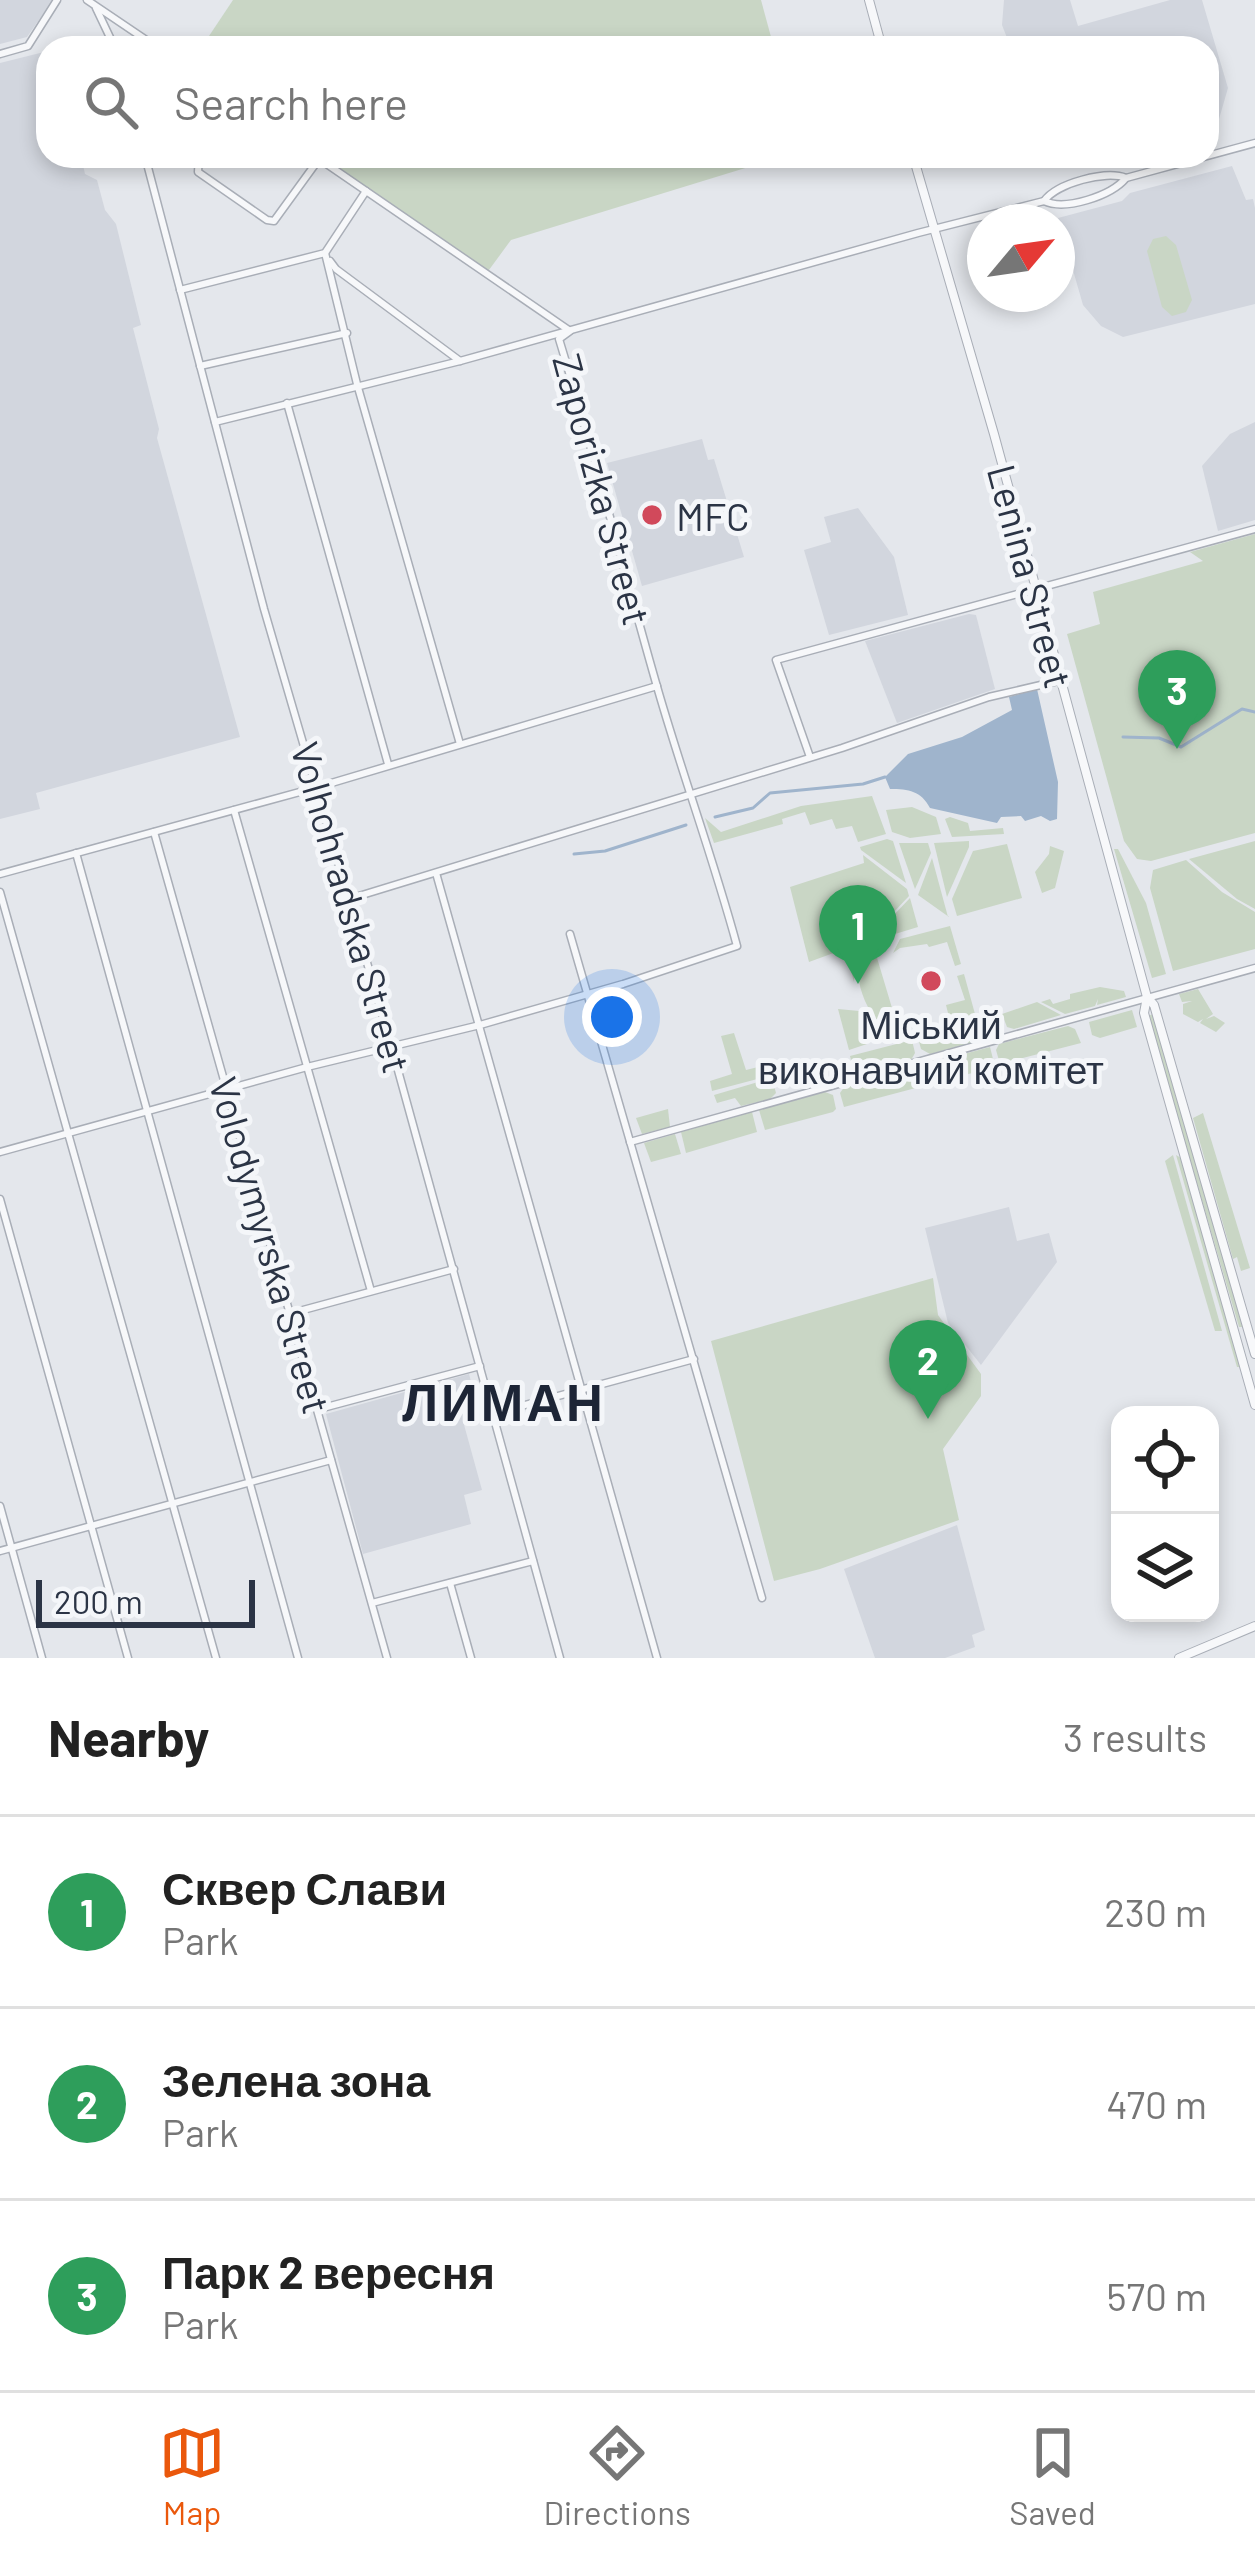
<!DOCTYPE html>
<meta charset="utf-8">
<style>
:root{--surface:#fff;--page:#f6f6f6;--text:#222;--muted:#767676;--line:#e0e0e0;--accent:#ea580c}
body{margin:0;font-family:Barlow,sans-serif;background:var(--page);color:var(--text)}
.controls{position:absolute;right:36px;bottom:36px;display:grid;overflow:hidden;border-radius:24px;box-shadow:0 6px 18px #0003}
.controls button{width:108px;height:108px;display:grid;place-items:center;padding:0;border:0;border-bottom:3px solid var(--line);background:var(--surface);color:var(--text);font:60px sans-serif}
.compass{position:absolute;left:967px;top:204px;width:108px;height:108px;border-radius:50%;background:var(--surface);box-shadow:0 6px 18px #0003;rotate:61deg}
.scale{position:absolute;left:36px;bottom:30px;width:219px;box-sizing:border-box;padding-left:12px;border:6px solid #2b3445;border-top:0;font-size:33px;line-height:42px;white-space:nowrap;color:#2b3445;-webkit-text-stroke:9px #f4f6f9;paint-order:stroke}
.you{position:absolute;left:612px;top:1017px;width:42px;height:42px;margin:-30px;border:9px solid #fff;border-radius:50%;background:#1a73e8;box-shadow:0 0 0 18px #1a73e833}
.badge{display:grid;place-items:center;width:78px;height:78px;border-radius:50%;background:var(--accent);color:#fff;font-size:39px;font-weight:700}
.pin{position:absolute;translate:-50% -99px;filter:drop-shadow(0 3px 6px #0008)}
.pin::after{content:'';position:absolute;top:63px;width:42px;height:36px;background:inherit;clip-path:polygon(0 0,100% 0,50% 100%)}
.list{margin:0;padding:0;list-style:none}
h2{display:flex;justify-content:space-between;align-items:center;height:156px;margin:0;padding:0 48px;font-size:51px}
h2 small{font-size:39px;font-weight:400;color:var(--muted)}
.list li{display:grid;grid-template-columns:78px 1fr auto;gap:36px;align-items:center;box-sizing:border-box;height:192px;padding:0 48px;border-top:3px solid var(--line)}
.list b{display:block;font-size:45px;white-space:nowrap}
.list p{margin:0;font-size:39px;white-space:nowrap;color:var(--muted)}
.list em{font-size:39px;font-style:normal;color:var(--muted)}
.icon{flex:none;width:66px;height:66px;fill:none;stroke:currentColor;stroke-width:2;stroke-linecap:round;stroke-linejoin:round}
.map{position:relative;flex:none;width:1255px;height:1658px;overflow:hidden}
.search{position:absolute;background:var(--surface);box-shadow:0 6px 18px #0003;left:36px;right:36px;top:36px;height:132px;display:flex;align-items:center;gap:30px;box-sizing:border-box;padding:0 42px;border-radius:36px;color:var(--muted);font-size:45px}
.sheet{height:732px;background:var(--surface)}
nav{display:flex;justify-content:space-around;align-items:center;box-sizing:border-box;height:168px;border-top:3px solid var(--line);background:var(--surface);font-size:33px;color:var(--muted)}
nav a{display:grid;justify-items:center;gap:6px}
nav .on{color:var(--accent)}
.map>svg:first-child{display:block}
.built{fill:#d2d6de}
.green{fill:#c9d6c5}
.water{fill:#9fb4cc}
.lines{fill:none;stroke-linecap:round;stroke-linejoin:round}
.stream{stroke:#9fb4cc;stroke-width:3}
.minor-casing{stroke:#a9aeb7;stroke-width:9}
.tertiary-casing{stroke:#a9aeb7;stroke-width:10}
.minor{stroke:#f7f8fa;stroke-width:6}
.tertiary{stroke:#f7f8fa;stroke-width:8}
.poi-dot{fill:#d1495b;stroke:#f4f6f9;stroke-width:4.5}
.labels{text-anchor:middle;dominant-baseline:central;stroke-width:10;stroke-linejoin:round;paint-order:stroke}
.street-label{font-size:39px;fill:#2b3445;stroke:#f4f6f9}
.poi-label{font-size:39px;fill:#2b3445;stroke:#f4f6f9;text-anchor:start}
.district-label{font-size:51px;font-weight:bold;letter-spacing:3px;fill:#1d2536;stroke:#f4f6f9}
</style>
<div class="map">
<svg width="1255" height="1658" viewBox="0 0 1255 1658">
<rect width="100%" height="100%" fill="#e4e7ec"/>
<g class="built">
<polygon points="0,0 53,0 27,37 0,44"/>
<polygon points="1004,0 1070,0 1078,26 1170,0 1202,0 1228,88 1217,126 1207,128 1207,48 1011,48 1002,25"/>
<polygon points="48,51 48,156 81,156 85,174 97,180 105,210 116,224 141,325 133,328 159,429 157,438 240,737 36,793 40,809 0,819 0,63"/>
<polygon points="1232,166 1246,200 1253,199 1255,208 1255,304 1123,337 1101,326 1083,305 1058,218 1122,201 1130,193"/>
<polygon points="1255,422 1255,520 1218,531 1202,466 1230,434"/>
<polygon points="702,439 708,460 714,459 744,557 642,586 607,463"/>
<polygon points="858,508 894,557 908,615 829,635 804,550 831,542 824,517"/>
<polygon points="969,614 976,615 995,689 897,723 865,641"/>
<polygon points="1009,1207 1017,1241 1049,1233 1057,1262 981,1365 948,1323 925,1228"/>
<polygon points="469,1374 480,1415 463,1421 482,1490 464,1495 471,1524 363,1554 326,1414"/>
<polygon points="957,1525 985,1630 972,1635 975,1647 945,1658 875,1658 844,1569"/>
</g>
<g class="green">
<polygon points="233,0 761,0 774,48 201,48"/>
<polygon points="315,156 784,156 511,240 486,274"/>
<polygon points="1166,236 1176,245 1192,300 1186,312 1172,316 1162,307 1147,251 1153,239"/>
<polygon points="1255,534 1255,833 1151,861 1137,859 1124,841 1067,634 1100,624 1093,592 1203,561 1190,552"/>
<polygon points="872,796 886,834 858,842 852,826 836,829 832,819 810,825 805,812 782,819 783,824 714,843 705,818 721,832 801,806"/>
<polygon points="912,807 936,817 941,834 910,838 892,832 886,810"/>
<polygon points="950,817 968,823 970,831 1003,828 1004,834 952,837 945,819"/>
<polygon points="887,839 893,841 906,883 861,850 860,847"/>
<polygon points="969,841 969,847 947,897 934,843"/>
<polygon points="1255,841 1255,909 1237,899 1189,859"/>
<polygon points="899,843 928,843 931,853 915,889"/>
<polygon points="1007,844 1022,898 957,916 952,899 973,851"/>
<polygon points="1050,846 1064,851 1055,888 1042,893 1035,872 1049,854"/>
<polygon points="1114,849 1118,849 1146,903 1166,974 1152,978"/>
<polygon points="863,855 907,889 909,896 872,935 846,944 868,940 855,965 854,982 844,944 839,951 809,962 790,887 864,863"/>
<polygon points="932,858 948,917 949,917 918,895"/>
<polygon points="1186,860 1222,892 1255,912 1255,949 1173,971 1150,888 1153,870"/>
<path d="M 910,898 L 918,927 L 872,941 L 898,1028 L 907,1026 L 910,1032 L 894,1036 C 870,1018 859,996 857,966 L 871,939 Z"/>
<polygon points="950,926 961,964 955,966 947,942 929,947 927,944 900,948 893,953 900,939"/>
<polygon points="964,974 975,1014 950,1021 946,1005 965,1000 957,976"/>
<polygon points="1100,987 1124,991 1126,997 1097,1005 1098,999 1095,1006 1065,1014 1041,1002 1050,999 1053,1004 1070,999 1070,994"/>
<polygon points="1198,989 1213,1014 1206,1019 1214,1016 1225,1023 1216,1032 1200,1023 1203,1019 1198,1022 1183,1014 1183,1004 1192,1001 1182,1002 1179,994"/>
<polygon points="1037,1002 1061,1015 1014,1029 1007,1027 1002,1014"/>
<polygon points="838,1009 859,1011 867,1044 849,1050"/>
<polygon points="1132,1010 1137,1027 1100,1038 1092,1035 1089,1022"/>
<polygon points="1153,1014 1244,1327 1239,1327 1148,1016"/>
<polygon points="979,1020 985,1039 930,1054 921,1049 918,1038"/>
<polygon points="1068,1026 1075,1029 1081,1043 1000,1064 996,1050 999,1044"/>
<polygon points="734,1033 746,1070 762,1066 772,1075 712,1091 710,1081 732,1074 721,1036"/>
<polygon points="912,1040 915,1053 911,1060 863,1073 853,1067 850,1056"/>
<polygon points="990,1047 995,1067 844,1107 840,1093 845,1086"/>
<polygon points="772,1078 776,1093 770,1099 741,1106 735,1098 717,1103 714,1095"/>
<polygon points="825,1092 833,1095 836,1109 833,1112 765,1130 759,1110"/>
<polygon points="668,1109 670,1127 642,1134 636,1118"/>
<polygon points="752,1112 757,1132 686,1153 681,1132"/>
<polygon points="1203,1113 1250,1268 1241,1271 1237,1257 1233,1259 1193,1118"/>
<polygon points="675,1134 681,1154 651,1162 644,1143"/>
<polygon points="1173,1155 1222,1331 1215,1331 1165,1161"/>
<polygon points="1176,1155 1181,1158 1240,1367 1237,1367"/>
<polygon points="933,1278 938,1315 981,1374 981,1396 943,1449 959,1520 820,1569 774,1581 711,1341"/>
</g>
<path class="water" d="M 1037,689 L 1058,782 L 1057,819 L 1050,821 L 1041,816 L 1025,821 L 1021,816 L 1001,817 L 997,823 L 930,808 C 921,791 909,789 890,789 L 885,777 L 908,754 L 962,737 L 1012,710 L 1009,697 Z"/>
<g class="lines">
<g class="stream">
<polyline points="1123,737 1159,738 1181,747 1242,709 1255,712"/>
<polyline points="715,817 753,808 770,793 863,784 885,777"/>
<polyline points="574,854 605,851 686,825"/>
</g>
<defs>
<g id="minor">
<polyline points="87,0 158,48"/>
<polyline points="96,8 115,48"/>
<polyline points="0,54 28,46 57,0"/>
<polyline points="145,156 264,609 391,1045 560,1658"/>
<polyline points="199,156 198,172 267,220 274,221 319,159"/>
<path d="M 1044,201 C 1057,183 1106,170 1126,178"/>
<polyline points="325,253 357,384 460,744"/>
<polyline points="330,261 336,269 460,361"/>
<polyline points="180,290 325,253 366,191"/>
<polyline points="200,366 347,333"/>
<polyline points="287,403 388,764"/>
<path d="M 215,422 L 460,361 L 918,233 L 1044,201 C 1065,211 1111,196 1126,178 L 1255,143"/>
<polyline points="810,757 776,660 1255,529"/>
<polyline points="234,810 371,1291"/>
<polyline points="154,832 387,1658"/>
<polyline points="76,853 298,1658"/>
<polyline points="436,873 657,1658"/>
<polyline points="0,874 318,787 657,686"/>
<polyline points="0,892 216,1658"/>
<polyline points="349,899 842,748 989,697 1058,681"/>
<polyline points="570,934 762,1598"/>
<polyline points="630,1142 1255,968"/>
<path d="M 0,1152 L 307,1067 L 480,1025 L 623,984 L 737,946 C 713,857 681,771 656,683 C 623,568 594,453 559,339 L 570,331 L 315,156"/>
<polyline points="0,1199 128,1658"/>
<polyline points="292,1313 454,1269"/>
<polyline points="319,1409 480,1366"/>
<polyline points="492,1414 694,1359"/>
<polyline points="0,1506 42,1658"/>
<polyline points="0,1551 331,1460"/>
<polyline points="450,1583 471,1658"/>
<polyline points="372,1603 533,1561"/>
</g>
<g id="tertiary">
<polyline points="869,0 882,48"/>
<polyline points="913,156 994,434 1147,997 1154,1005 1255,1354"/>
<polyline points="1147,997 1144,1013 1255,1405"/>
<polyline points="1179,1658 1255,1626"/>
</g>
</defs>
<use href="#minor" class="minor-casing"/>
<use href="#tertiary" class="tertiary-casing"/>
<use href="#minor" class="minor"/>
<use href="#tertiary" class="tertiary"/>
</g>
<g class="poi-dot">
<circle cx="652" cy="515" r="12"/>
<circle cx="931" cy="981" r="12"/>
</g>
<g class="labels">
<g class="street-label">
<text transform="translate(603 489) rotate(75)">Zaporizka Street</text>
<text transform="translate(1031 576) rotate(75)">Lenina Street</text>
<text transform="translate(352 907) rotate(74)">Volhohradska Street</text>
<text transform="translate(271 1245) rotate(74)">Volodymyrska Street</text>
</g>
<g class="poi-label">
<text x="676" y="515">MFC</text>
<text x="931" y="1023" text-anchor="middle">Міський<tspan x="931" dy="45">виконавчий комітет</tspan></text>
</g>
<g class="district-label">
<text x="504" y="1400">ЛИМАН</text>
</g>
</g>
</svg>
<div class="controls">
<button><svg class="icon" aria-label="locate" viewBox="0 0 24 24"><circle cx="12" cy="12" r="6"/><path d="M12 2v4M12 18v4M2 12h4M18 12h4"/></svg></button>
<button><svg class="icon" aria-label="layers" viewBox="0 0 24 24"><path d="M12 4l9 5-9 5-9-5zM3 14l9 5 9-5"/></svg></button>
</div>
<svg class="compass" viewBox="-18 -18 36 36"><path d="M0-13l5 13h-10z" fill="#e53935"/><path d="M0 13l5-13h-10z" fill="#767676"/></svg>
<div class="scale">200 m</div>
<div class="you"></div>
<div class="pin badge" style="left:858px;top:984px;background:#2e9e5b">1</div>
<div class="pin badge" style="left:928px;top:1419px;background:#2e9e5b">2</div>
<div class="pin badge" style="left:1177px;top:749px;background:#2e9e5b">3</div>
<div class="search"><svg class="icon" aria-label="search" viewBox="0 0 24 24"><circle cx="10" cy="10" r="6"/><path d="M15 15l6 6"/></svg>Search here</div>
</div>
<section class="sheet">
<h2>Nearby<small>3 results</small></h2>
<ul class="list">
<li><span class="badge" style="background:#2e9e5b">1</span><div><b>Сквер Слави</b><p>Park</p></div><em>230 m</em></li>
<li><span class="badge" style="background:#2e9e5b">2</span><div><b>Зелена зона</b><p>Park</p></div><em>470 m</em></li>
<li><span class="badge" style="background:#2e9e5b">3</span><div><b>Парк 2 вересня</b><p>Park</p></div><em>570 m</em></li>
</ul>
</section>
<nav>
<a class="on"><svg class="icon" aria-label="map" viewBox="0 0 24 24"><path d="M3 6l6-2 6 2 6-2v14l-6 2-6-2-6 2zM9 4v14M15 6v14"/></svg>Map</a>
<a><svg class="icon" aria-label="directions" viewBox="0 0 24 24"><path d="M12 3l9 9-9 9-9-9zM9 14v-3h6M13 9l2 2-2 2"/></svg>Directions</a>
<a><svg class="icon" aria-label="saved" viewBox="0 0 24 24"><path d="M7 4h10v16l-5-4-5 4z"/></svg>Saved</a>
</nav>
